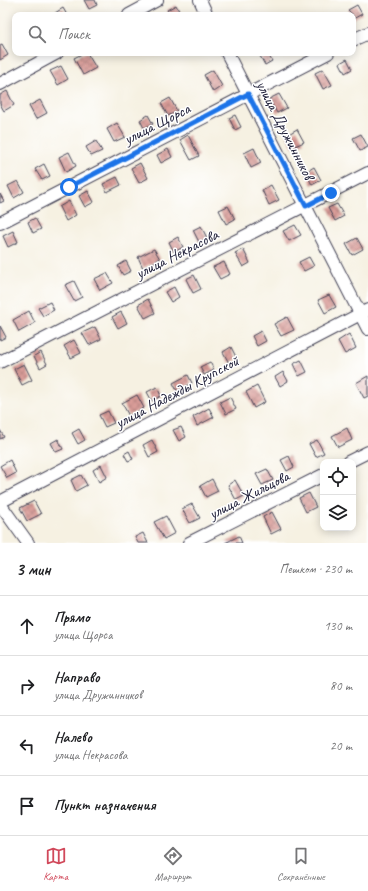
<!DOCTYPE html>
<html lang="ru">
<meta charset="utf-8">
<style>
:root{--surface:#fff;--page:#f2f2f2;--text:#202124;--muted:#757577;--line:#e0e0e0;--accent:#d1495b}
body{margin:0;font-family:Caveat,sans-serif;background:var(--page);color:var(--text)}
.controls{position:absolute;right:12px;bottom:12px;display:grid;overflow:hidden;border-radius:8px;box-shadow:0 2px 10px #0003}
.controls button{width:36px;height:36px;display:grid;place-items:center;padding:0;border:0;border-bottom:1px solid var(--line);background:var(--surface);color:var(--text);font:20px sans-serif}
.stop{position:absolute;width:12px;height:12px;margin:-9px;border:3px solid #1a73e8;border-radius:50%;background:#fff}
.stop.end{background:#1a73e8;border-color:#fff;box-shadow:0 1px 4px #0008}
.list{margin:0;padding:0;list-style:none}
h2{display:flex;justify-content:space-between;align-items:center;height:52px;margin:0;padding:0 16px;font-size:17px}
h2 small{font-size:13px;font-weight:400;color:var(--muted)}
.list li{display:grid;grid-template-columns:26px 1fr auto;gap:12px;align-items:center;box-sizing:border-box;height:60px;padding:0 16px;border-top:1px solid var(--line)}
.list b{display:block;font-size:15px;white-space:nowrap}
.list p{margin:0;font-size:13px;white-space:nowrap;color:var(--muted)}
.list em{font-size:13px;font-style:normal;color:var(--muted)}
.icon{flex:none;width:22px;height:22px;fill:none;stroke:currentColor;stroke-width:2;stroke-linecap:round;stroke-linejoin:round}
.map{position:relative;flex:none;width:368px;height:543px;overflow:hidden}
.search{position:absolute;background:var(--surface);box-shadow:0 2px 10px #0003;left:12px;right:12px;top:12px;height:44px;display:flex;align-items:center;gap:10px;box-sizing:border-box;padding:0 14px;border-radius:8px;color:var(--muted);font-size:15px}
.sheet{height:292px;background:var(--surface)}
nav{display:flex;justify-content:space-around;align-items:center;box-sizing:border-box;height:56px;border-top:1px solid var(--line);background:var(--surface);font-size:11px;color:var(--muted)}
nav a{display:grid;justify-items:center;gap:2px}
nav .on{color:var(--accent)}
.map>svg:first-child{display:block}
.building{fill:url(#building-cross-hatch)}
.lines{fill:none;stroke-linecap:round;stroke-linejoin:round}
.minor-casing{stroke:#424154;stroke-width:14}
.minor{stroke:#fff;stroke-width:12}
.route{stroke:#1a73e8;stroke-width:5}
.labels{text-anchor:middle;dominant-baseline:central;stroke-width:3;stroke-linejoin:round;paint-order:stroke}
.street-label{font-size:16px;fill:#22223b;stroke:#fff}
</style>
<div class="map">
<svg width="368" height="543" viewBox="0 0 368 543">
<defs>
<pattern id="building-cross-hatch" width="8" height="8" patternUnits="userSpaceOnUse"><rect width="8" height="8" fill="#d99c98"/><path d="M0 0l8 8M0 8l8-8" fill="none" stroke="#b07f7d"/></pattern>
</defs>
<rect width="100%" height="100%" fill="#fff"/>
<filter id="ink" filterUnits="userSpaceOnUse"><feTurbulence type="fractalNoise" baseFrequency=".025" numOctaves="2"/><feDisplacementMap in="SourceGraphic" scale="8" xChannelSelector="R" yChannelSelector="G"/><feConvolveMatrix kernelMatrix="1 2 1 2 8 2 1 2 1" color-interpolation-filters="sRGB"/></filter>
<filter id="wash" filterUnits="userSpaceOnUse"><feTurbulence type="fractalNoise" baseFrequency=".012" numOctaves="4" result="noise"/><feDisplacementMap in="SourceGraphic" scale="16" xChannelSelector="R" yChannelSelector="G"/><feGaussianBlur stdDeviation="0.9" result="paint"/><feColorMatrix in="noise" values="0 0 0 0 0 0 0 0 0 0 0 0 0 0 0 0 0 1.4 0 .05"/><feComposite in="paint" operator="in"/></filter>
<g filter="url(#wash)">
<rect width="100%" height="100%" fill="#f6f1e2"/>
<g id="blocks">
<g class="building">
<polygon points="84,0 95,0 97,5 89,9"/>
<polygon points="176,5 181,15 170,15 167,10"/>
<polygon points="357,5 362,14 353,19 353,15 348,10"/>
<polygon points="63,8 67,15 56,15 55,13"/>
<polygon points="2,44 8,55 0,60 0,45"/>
<polygon points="84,53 87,53 96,68 83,75 74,58"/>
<polygon points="267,53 272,61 265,65 260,56"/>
<polygon points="347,59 352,69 345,73 340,63"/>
<polygon points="61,66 68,79 58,85 50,71"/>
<polygon points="323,69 332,85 323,89 315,73"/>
<polygon points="213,70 222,86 213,92 204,75"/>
<polygon points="7,91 14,105 4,111 0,104 0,95"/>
<polygon points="279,94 287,108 277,113 269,99"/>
<polygon points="170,98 177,111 168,116 161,103"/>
<polygon points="40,100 47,113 36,119 29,106"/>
<polygon points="148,115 153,124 144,128 140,120"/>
<polygon points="235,115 241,127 235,130 229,118"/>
<polygon points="117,123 125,137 114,142 107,129"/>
<polygon points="297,129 304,142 293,147 287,135"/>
<polygon points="361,134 368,147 360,151 353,138"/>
<polygon points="188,135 199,156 191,160 180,140"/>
<polygon points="96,141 102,151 91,156 86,147"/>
<polygon points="254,148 261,163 251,168 244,153"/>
<polygon points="168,149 172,157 161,163 157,155"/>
<polygon points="69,152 76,166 66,172 59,157"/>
<polygon points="140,163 148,178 139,183 131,168"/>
<polygon points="44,164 50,176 42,180 35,169"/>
<polygon points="314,167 321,180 312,185 306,172"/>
<polygon points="117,177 121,185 107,192 103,184"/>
<polygon points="18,181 24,192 14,198 8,186"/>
<polygon points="271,185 279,200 269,205 262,190"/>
<polygon points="88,191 94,202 85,207 79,196"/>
<polygon points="0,194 4,201 0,203"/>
<polygon points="69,201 76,215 66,221 59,207"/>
<polygon points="337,204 344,216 335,221 328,208"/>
<polygon points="228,206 235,219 226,224 219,210"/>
<polygon points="35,218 41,229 33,233 28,222"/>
<polygon points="295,225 301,235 289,241 283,231"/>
<polygon points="201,226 207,238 199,242 193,230"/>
<polygon points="13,231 18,242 8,247 3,236"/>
<polygon points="178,237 183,247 174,252 169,242"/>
<polygon points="357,238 363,249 352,255 346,244"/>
<polygon points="154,249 160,259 143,268 138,257"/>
<polygon points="243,249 250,263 243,267 235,253"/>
<polygon points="309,257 314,266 304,271 299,262"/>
<polygon points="126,261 131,271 123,275 118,266"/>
<polygon points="224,262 230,274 220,279 213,267"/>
<polygon points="107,273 113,283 100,290 94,279"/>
<polygon points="194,275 201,289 193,293 186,279"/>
<polygon points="74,281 82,297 74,301 65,285"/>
<polygon points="174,287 179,297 171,302 165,292"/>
<polygon points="329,295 336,307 325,313 318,300"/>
<polygon points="148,299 155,313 145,318 138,305"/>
<polygon points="50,302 54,310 43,316 38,308"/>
<polygon points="29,311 35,323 19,332 13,320"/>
<polygon points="121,312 127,323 118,328 112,317"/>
<polygon points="287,317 294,330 281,336 274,324"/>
<polygon points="0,326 6,337 0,340"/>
<polygon points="95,327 101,339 89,345 82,333"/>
<polygon points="261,331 266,341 257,346 252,336"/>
<polygon points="349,334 356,348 345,354 338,341"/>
<polygon points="74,340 81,353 71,358 64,346"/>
<polygon points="231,347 237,359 229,363 223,352"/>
<polygon points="41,352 47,364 40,368 34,356"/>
<polygon points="301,360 307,372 299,376 293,364"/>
<polygon points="210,362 214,370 204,375 200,367"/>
<polygon points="24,364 32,380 22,385 14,369"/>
<polygon points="283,372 288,381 280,386 275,377"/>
<polygon points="188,375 192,383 177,391 173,383"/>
<polygon points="368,376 368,396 364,398 356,383"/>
<polygon points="257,386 265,402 254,408 246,392"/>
<polygon points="157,387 161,396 152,401 147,392"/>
<polygon points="137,395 144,408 129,416 122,403"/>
<polygon points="230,397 236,409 226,414 220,402"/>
<polygon points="209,408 214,417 197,426 193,417"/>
<polygon points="108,411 114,423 105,427 99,415"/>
<polygon points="181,427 186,437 179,441 173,430"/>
<polygon points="347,428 352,440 338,447 332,436"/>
<polygon points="79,429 85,440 78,444 72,433"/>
<polygon points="0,430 4,437 0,439"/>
<polygon points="58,439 63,449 56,452 51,443"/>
<polygon points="152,440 158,452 149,457 143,445"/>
<polygon points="317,440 324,453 316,457 309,444"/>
<polygon points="129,451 133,459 128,461 124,454"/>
<polygon points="289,456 294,467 287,471 281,460"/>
<polygon points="10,460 16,473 7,478 0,466"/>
<polygon points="101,465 107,477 99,482 93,470"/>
<polygon points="267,469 273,480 262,485 256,474"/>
<polygon points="81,475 87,485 76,491 71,480"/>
<polygon points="212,479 218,491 206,497 200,486"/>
<polygon points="235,480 244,496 236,500 228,485"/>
<polygon points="309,493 316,507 306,512 299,498"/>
<polygon points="34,501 41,514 27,521 20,508"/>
<polygon points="192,504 200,518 190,523 182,509"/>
<polygon points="272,512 281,529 271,534 263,517"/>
<polygon points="166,516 175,533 164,539 154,522"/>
<polygon points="143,533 148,543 138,543 135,537"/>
<polygon points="239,536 242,543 225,543"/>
</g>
</g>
</g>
<g filter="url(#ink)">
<use href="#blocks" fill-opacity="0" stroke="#424154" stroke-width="1"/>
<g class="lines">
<defs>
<g id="minor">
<polyline points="200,0 207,15"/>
<polyline points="129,15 157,0"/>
<polyline points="353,40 368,33"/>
<polyline points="227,53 368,329"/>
<polyline points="0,84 57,53"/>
<polyline points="0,223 328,53"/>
<polyline points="0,362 368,173"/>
<polyline points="348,462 368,452"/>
<polyline points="0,502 368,310"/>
<polyline points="0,504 28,543"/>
<polyline points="189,543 323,475"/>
</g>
</defs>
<use href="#minor" class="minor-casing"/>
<use href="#minor" class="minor"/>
</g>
</g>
<g class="lines" filter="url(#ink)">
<polyline class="route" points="69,187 248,94 306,206 331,193"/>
</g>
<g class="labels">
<g class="street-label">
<text transform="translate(157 124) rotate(-27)">улица Щорса</text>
<text transform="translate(285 130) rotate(63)">улица Дружинников</text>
<text transform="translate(177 254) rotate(-27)">улица Некрасова</text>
<text transform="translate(177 392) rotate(-28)">улица Надежды Крупской</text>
<text transform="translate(249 495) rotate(-27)">улица Жильцова</text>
</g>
</g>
</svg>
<div class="controls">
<button><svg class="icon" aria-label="locate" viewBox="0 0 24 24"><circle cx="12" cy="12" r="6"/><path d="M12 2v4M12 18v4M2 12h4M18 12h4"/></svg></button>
<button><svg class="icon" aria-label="layers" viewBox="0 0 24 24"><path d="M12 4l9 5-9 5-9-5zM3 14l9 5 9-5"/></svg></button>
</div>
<div class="stop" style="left:69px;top:187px"></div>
<div class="stop end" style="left:331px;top:193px"></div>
<div class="search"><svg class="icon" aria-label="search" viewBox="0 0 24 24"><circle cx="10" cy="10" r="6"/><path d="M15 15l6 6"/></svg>Поиск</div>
</div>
<section class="sheet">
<h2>3 мин<small>Пешком · 230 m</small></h2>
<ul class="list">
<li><svg class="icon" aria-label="ahead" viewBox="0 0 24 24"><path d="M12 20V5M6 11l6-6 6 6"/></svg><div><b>Прямо</b><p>улица Щорса</p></div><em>130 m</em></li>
<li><svg class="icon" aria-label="right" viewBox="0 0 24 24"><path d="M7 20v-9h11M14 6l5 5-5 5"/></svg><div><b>Направо</b><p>улица Дружинников</p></div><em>80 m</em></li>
<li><svg class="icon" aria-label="left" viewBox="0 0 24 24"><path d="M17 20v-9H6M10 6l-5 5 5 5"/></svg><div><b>Налево</b><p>улица Некрасова</p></div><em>20 m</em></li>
<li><svg class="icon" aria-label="arrive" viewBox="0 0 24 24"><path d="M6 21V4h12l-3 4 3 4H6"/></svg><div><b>Пункт назначения</b></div></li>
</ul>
</section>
<nav>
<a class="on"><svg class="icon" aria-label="map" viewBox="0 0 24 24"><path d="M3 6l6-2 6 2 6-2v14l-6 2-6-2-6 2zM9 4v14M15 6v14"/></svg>Карта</a>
<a><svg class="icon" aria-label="directions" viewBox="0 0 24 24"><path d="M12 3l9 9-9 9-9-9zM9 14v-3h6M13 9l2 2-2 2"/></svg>Маршрут</a>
<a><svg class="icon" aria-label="saved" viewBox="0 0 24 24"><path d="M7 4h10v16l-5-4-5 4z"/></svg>Сохранённые</a>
</nav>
